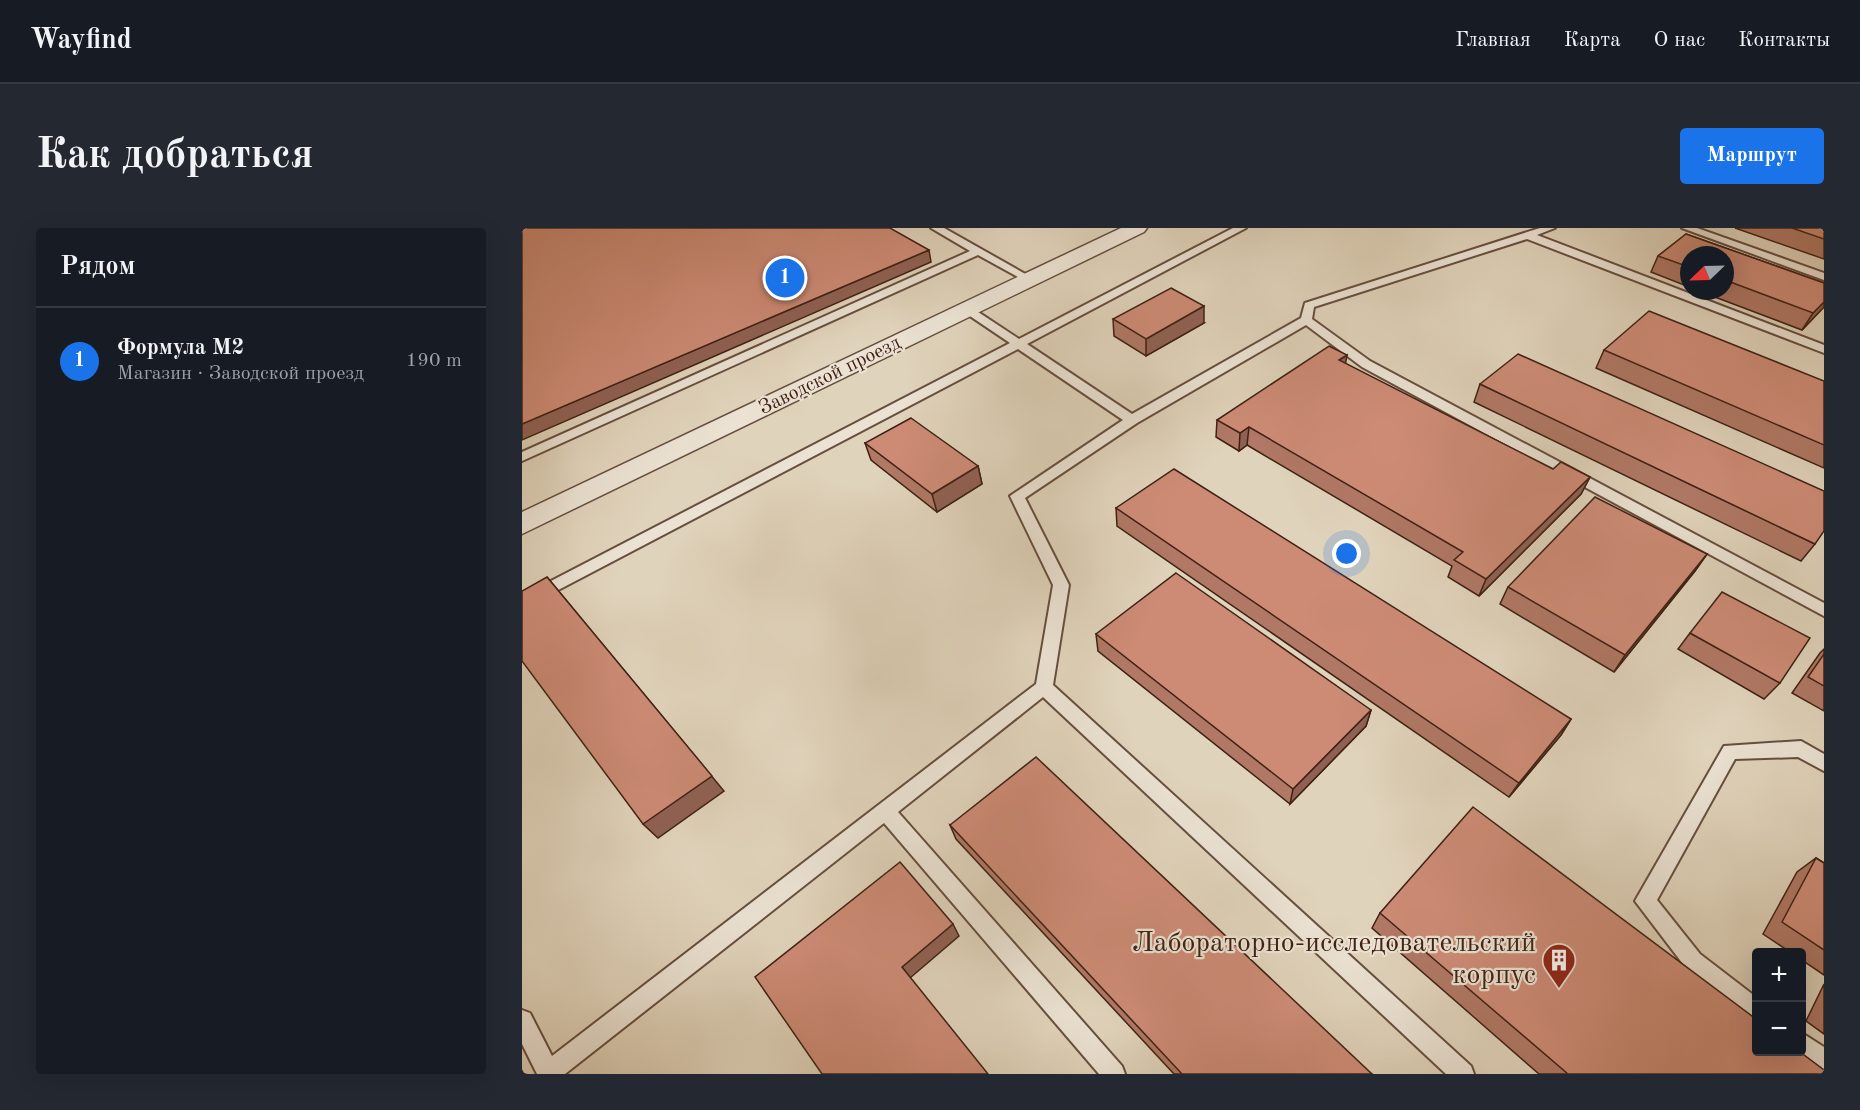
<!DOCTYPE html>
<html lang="ru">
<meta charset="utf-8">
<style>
:root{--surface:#171b24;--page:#242831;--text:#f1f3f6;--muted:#9ea1a6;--line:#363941;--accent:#1a73e8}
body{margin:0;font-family:"Old Standard TT",serif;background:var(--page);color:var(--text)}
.controls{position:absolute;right:18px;bottom:18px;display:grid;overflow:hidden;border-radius:6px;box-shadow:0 6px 24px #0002}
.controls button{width:54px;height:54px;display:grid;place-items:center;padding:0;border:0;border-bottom:2px solid var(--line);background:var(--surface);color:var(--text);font:30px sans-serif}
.compass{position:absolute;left:1158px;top:18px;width:54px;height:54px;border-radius:50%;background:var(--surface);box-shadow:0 6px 24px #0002;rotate:247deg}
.you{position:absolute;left:825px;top:326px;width:21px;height:21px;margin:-15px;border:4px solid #fff;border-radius:50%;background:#1a73e8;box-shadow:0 0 0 9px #1a73e833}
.badge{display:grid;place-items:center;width:39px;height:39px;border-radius:50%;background:var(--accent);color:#fff;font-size:20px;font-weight:700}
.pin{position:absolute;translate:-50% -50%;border:3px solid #fff;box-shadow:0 2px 6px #0006}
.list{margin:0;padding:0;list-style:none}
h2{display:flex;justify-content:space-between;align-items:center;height:78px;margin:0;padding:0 24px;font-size:26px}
h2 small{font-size:20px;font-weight:400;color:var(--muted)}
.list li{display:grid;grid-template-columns:39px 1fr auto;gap:18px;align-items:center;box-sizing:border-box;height:108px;padding:0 24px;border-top:2px solid var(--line)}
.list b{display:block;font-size:22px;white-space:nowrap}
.list p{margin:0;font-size:20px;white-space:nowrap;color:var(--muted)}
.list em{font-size:20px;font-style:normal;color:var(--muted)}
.map{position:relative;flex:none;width:1302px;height:846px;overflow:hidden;border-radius:6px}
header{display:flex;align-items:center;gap:36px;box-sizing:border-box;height:84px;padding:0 30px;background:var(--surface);border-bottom:2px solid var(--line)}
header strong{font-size:28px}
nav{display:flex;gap:33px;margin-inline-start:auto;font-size:21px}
.intro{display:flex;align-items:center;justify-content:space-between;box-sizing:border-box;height:144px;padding:0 36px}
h1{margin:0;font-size:42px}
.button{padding:15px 27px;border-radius:6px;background:var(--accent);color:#fff;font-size:21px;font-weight:700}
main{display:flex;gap:36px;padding:0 36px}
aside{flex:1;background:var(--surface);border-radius:6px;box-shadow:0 6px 24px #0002}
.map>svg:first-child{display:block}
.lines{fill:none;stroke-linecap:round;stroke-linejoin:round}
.service-casing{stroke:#674e3e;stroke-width:4}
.tertiary-casing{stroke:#674e3e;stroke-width:3}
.service{fill:#ebe2d3;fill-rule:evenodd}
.tertiary{fill:#ebe2d3;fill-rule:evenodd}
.wall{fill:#b07865;stroke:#3f2114;stroke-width:1.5}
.shaded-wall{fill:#906153;stroke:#3f2114;stroke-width:1.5}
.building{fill:#cd8b76;stroke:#3f2114;stroke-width:1.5}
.labels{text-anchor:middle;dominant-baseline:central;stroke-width:4.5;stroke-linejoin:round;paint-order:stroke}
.far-street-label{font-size:20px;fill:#3f2114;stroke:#ebe2d3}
.near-poi-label{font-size:28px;fill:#3f2114;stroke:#ebe2d3;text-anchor:end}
</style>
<header>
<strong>Wayfind</strong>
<nav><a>Главная</a><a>Карта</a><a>О нас</a><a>Контакты</a></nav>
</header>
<div class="intro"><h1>Как добраться</h1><a class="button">Маршрут</a></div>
<main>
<aside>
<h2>Рядом<small></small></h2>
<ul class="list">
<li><span class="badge">1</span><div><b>Формула М2</b><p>Магазин · Заводской проезд</p></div><em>190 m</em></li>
</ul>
</aside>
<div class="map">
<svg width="1302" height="846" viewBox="0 0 1302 846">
<rect width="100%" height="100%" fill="#e0d3bb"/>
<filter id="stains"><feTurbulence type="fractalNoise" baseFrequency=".00333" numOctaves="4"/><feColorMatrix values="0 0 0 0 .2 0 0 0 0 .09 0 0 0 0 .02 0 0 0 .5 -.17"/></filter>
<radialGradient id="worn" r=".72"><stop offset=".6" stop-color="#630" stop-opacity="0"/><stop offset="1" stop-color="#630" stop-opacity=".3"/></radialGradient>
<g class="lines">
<defs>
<g id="service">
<polygon points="409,0 422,0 514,52 505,54 456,27 0,233 0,224 448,23"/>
<polygon points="711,0 724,0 505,116 610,186 779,90 783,75 1018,0 1033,0 1015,7 1302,117 1302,125 1005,11 792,79 790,91 848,133 1302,375 1302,388 840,139 784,97 615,195 503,270 547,357 531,457 949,838 952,846 924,846 521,469 376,584 600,838 603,846 577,846 362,595 43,846 15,846 0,816 0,782 8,785 30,828 514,456 531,357 488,268 601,192 496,121 0,381 0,368 488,115 442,84 442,80 450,80 497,111"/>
<polygon points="1160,0 1175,0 1302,45 1302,52"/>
<polygon points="1279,513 1302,526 1302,543 1276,529 1213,531 1135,672 1178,726 1234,769 1234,793 1164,740 1113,673 1202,518"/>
<polygon points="1280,805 1302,819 1302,844 1272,824 1280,824"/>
</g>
<polygon id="tertiary" points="599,0 625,0 622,4 0,306 0,284"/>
</defs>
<use href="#service" class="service-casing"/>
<use href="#tertiary" class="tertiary-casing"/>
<use href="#service" class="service"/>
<use href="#tertiary" class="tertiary"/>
</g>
<g class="wall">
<polygon points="1213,0 1302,0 1302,31"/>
<polygon points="1164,6 1302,55 1302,79 1280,102 1177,63 1203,63 1203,27 1167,27 1167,59 1129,44 1136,28"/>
<polygon points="591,91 682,95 624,128 592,108"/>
<polygon points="1082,122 1302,153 1302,240 1074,140"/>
<polygon points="823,136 1031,241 1068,249 1059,266 957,368 926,349 930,338 725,217 717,223 694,209 695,192"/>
<polygon points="958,156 1293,316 1279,333 952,174"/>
<polygon points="343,215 456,238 460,256 415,284 349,232"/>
<polygon points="594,280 1049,491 1039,507 987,569 595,298"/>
<polygon points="1185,326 1173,343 1092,444 978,376 986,359"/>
<polygon points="1168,405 1258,455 1242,471 1156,421"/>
<polygon points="574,406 849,482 844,498 768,576 576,423"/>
<polygon points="1302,421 1302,483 1270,465 1298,425"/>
<polygon points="428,597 850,846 652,846 434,611"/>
<polygon points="1294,630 1302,635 1302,747 1280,732 1280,724 1268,724 1241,706 1275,644"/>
<polygon points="858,685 1302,846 1017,846 850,700"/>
<polygon points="1302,756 1302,806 1284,793"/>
</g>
<g class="shaded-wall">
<polygon points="407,22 409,34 0,212 0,196"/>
<polygon points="1302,74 1302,79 1280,102 1291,85"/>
<polygon points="682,78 682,95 624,128 624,111"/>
<polygon points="825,127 822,144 817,132"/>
<polygon points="727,199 725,217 717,223 718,205"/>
<polygon points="456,238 460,256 415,284 410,266"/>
<polygon points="1068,249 1059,266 957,368 964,351"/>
<polygon points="1185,326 1173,343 1092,444 1103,427"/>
<polygon points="25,349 202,563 136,610 121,596"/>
<polygon points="849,482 844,498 768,576 771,561"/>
<polygon points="1049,491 1039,507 987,569 997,555"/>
<polygon points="431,696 437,708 388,750 380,739"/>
</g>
<g class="building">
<polygon points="0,0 368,0 407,22 0,196"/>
<polygon points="1270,0 1302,0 1302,11"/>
<polygon points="1164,6 1302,55 1302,74 1291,85 1203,52 1203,27 1167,27 1167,39 1136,28"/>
<polygon points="649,60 682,78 624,111 591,91"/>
<polygon points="1127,83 1302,153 1302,217 1082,122"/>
<polygon points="807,118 825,127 817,132 1031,241 1039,234 1068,249 964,351 932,332 941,324 727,199 718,205 695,192"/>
<polygon points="996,126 1302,263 1302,303 1293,316 958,156"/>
<polygon points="389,190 456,238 410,266 343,215"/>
<polygon points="652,241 1049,491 997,555 594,280"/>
<polygon points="1073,269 1185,326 1103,427 986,359"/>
<polygon points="654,345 849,482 771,561 574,406"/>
<polygon points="25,349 190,548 121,596 0,433 0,363"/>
<polygon points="1200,364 1288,410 1258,455 1168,405"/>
<polygon points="1302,426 1302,458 1286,449"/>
<polygon points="514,529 850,846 660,846 428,597"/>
<polygon points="951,579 1234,791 1234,824 1278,824 1302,842 1302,846 1046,846 858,685"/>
<polygon points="1294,630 1302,635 1302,722 1260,694"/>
<polygon points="378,634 431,696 380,739 466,846 300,846 233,749"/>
</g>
<defs>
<symbol id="building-pin" viewBox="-11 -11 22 30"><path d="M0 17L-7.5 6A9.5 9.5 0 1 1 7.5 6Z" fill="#8f2418" stroke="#ebe2d3"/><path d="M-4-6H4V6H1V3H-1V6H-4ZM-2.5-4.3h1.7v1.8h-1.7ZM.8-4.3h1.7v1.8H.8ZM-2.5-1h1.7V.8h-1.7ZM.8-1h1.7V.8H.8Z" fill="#fff"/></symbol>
</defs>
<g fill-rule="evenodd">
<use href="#building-pin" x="1018" y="713" width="38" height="52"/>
</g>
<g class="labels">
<g class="far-street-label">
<text transform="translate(308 148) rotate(-26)">Заводской проезд</text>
</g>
<g class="near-poi-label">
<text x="1014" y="716">Лабораторно-исследовательский<tspan x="1014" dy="32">корпус</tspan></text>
</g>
</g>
<rect width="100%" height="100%" filter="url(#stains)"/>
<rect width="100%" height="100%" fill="url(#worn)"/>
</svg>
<div class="controls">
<button>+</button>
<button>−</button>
</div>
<svg class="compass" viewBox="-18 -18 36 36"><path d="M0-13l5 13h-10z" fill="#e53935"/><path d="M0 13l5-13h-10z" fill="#9ea1a6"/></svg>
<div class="you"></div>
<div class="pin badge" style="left:263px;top:50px">1</div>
</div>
</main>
